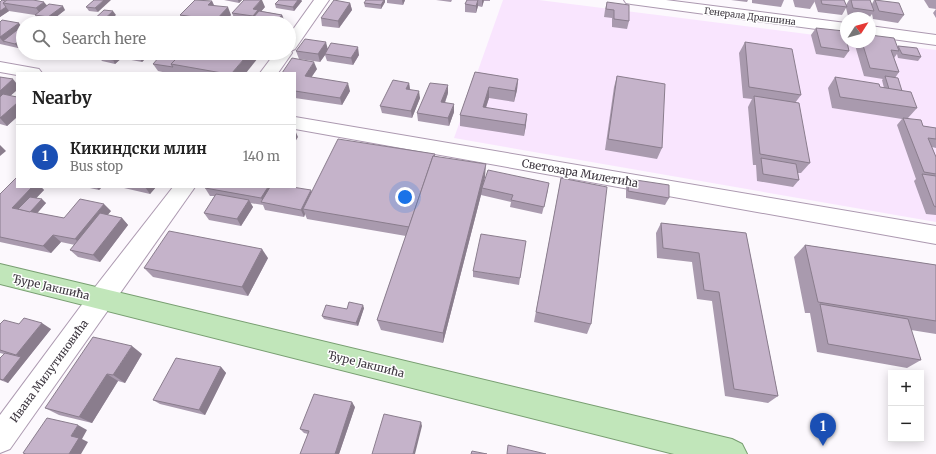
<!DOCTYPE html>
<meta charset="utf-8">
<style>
:root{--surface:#fff;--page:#f2f2f2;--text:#222;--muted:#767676;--line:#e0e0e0;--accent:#ea580c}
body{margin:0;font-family:Merriweather,serif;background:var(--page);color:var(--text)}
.controls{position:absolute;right:12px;bottom:12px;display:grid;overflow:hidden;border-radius:0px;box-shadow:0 2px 10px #0003}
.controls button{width:36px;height:36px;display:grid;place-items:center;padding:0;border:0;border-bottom:1px solid var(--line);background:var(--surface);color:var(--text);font:20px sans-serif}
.compass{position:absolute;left:840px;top:12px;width:36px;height:36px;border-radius:50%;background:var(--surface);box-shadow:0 2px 10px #0003;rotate:54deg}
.you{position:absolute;left:405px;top:197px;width:14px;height:14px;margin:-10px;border:3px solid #fff;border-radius:50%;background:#1a73e8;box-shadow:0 0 0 6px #1a73e833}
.badge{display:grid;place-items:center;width:26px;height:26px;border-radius:50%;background:var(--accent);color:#fff;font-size:13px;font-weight:700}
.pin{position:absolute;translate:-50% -33px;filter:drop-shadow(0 1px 2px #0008)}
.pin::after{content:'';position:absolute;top:21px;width:14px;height:12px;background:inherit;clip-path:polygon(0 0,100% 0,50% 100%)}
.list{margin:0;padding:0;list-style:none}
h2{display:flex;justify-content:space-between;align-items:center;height:52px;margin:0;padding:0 16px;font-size:17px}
h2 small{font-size:13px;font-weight:400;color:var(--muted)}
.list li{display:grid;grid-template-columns:26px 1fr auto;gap:12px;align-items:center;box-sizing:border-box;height:64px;padding:0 16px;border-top:1px solid var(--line)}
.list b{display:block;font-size:15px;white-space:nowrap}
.list p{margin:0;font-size:13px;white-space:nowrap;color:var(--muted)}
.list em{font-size:13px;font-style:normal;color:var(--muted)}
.icon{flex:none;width:22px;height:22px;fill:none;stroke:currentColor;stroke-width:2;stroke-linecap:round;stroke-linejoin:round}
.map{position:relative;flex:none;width:936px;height:454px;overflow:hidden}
.search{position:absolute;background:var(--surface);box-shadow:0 2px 10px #0003;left:16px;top:16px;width:280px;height:44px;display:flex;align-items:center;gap:10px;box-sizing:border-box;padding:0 14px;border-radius:22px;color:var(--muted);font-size:15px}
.panel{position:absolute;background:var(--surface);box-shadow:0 2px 10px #0003;left:16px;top:72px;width:280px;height:116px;border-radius:0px}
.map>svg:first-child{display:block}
.built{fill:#f9e5fe}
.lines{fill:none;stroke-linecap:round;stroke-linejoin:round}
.minor-casing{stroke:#ac99b0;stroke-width:2}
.major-casing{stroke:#789e71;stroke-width:2}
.minor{fill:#fff;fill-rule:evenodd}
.major{fill:#c1e6ba;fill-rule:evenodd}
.wall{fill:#a99aae}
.shaded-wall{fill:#8a7d8d}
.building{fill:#c5b3ca;stroke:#8a7d8d}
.labels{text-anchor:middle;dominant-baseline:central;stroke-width:3;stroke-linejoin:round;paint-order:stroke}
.far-street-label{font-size:9px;fill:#3c353e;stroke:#fff}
.street-label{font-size:11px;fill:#3c353e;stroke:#fff}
</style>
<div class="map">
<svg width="936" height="454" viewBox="0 0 936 454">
<rect width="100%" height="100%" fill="#fcf8fd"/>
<polygon class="built" points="503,0 539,0 846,39 846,42 870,42 936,50 936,222 454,138"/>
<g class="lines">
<defs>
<g id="minor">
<polygon points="314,0 329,0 295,49 291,51 292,53 278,73 260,73 275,53 289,53 289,35"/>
<polygon points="624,0 666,0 846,23 846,33 631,4 626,3"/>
<polygon points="870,26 936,35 936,45 870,36"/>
<polygon points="0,62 39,69 42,73 17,73 17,75 0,72"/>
<polygon points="295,117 936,226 936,244 295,129"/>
<polygon points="173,187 195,187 10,449 0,453 0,415 92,291"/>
</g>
<polygon id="major" points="0,264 732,439 742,444 747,454 674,454 0,284"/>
</defs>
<use href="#minor" class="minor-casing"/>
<use href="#major" class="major-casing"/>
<use href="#minor" class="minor"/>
<use href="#major" class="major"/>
</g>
<g class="wall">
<polygon points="94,0 98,12 89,11 86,7"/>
<polygon points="224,0 242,0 239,3"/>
<polygon points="279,0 301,0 302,1 294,11 276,8 275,4"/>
<polygon points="387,0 405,0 403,5 387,3"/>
<polygon points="436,0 452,0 451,2"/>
<polygon points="467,0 490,0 490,1 484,1 482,7 478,6 476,13 465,12 465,4"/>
<polygon points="731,0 748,0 747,2"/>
<polygon points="752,0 784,0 781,7 752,3"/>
<polygon points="793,0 814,0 815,1 810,9 795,7"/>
<polygon points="814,0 844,0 846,5 849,0 870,0 872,4 874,0 877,0 904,15 898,23 873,19 872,14 869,18 848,16 846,8 842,15 818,12"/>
<polygon points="924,0 936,0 936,9 929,8"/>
<polygon points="212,1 214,5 231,15 224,23 184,23 180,15"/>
<polygon points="0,2 47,5 65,10 51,21 38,19 35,15 9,11 0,17"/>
<polygon points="385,2 381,9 365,7 364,3"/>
<polygon points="607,2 629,21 627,29 612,27 612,18 604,17 605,10"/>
<polygon points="350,3 352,10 339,28 322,26 321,18"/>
<polygon points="265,7 261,11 282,15 285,22 284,23 252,23 235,20 232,13"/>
<polygon points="936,9 936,18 933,13"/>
<polygon points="0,22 23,27 23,44 18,48 0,44"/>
<polygon points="816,28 849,51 844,58 816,54 811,35"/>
<polygon points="745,42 801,95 795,103 810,163 801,173 798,173 799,180 793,187 757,181 756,165 753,165 748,107 752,99 743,98 739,53"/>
<polygon points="854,42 870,42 897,47 898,46 921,57 918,61 898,58 897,54 894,58 899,72 895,78 902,91 917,108 908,118 923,126 936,128 936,148 932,147 936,157 936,215 926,214 914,181 916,179 897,125 902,119 832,108 828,88 835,77 884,88 882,80 883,79 864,76"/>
<polygon points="328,48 359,55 353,65 327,61 325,55 320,62 299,59 296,51"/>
<polygon points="51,53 72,53 68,56"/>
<polygon points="88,53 151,53 142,62 126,59 124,56 115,64 102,61 99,57 101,56"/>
<polygon points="206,56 246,73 167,73 158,71 153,64 168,58"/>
<polygon points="317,69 311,77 350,91 342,105 295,98 295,73"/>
<polygon points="475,72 518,79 517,90 514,102 489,98 486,108 526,125 524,136 460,126 460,115"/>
<polygon points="617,76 662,148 657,159 605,150 614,87"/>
<polygon points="0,77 17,84 17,90 10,96 17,97 17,117 7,126 0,124"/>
<polygon points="409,83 410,89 420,98 412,118 382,113 380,106"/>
<polygon points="448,93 445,103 454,112 449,126 418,121 417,113"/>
<polygon points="435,154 435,156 485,177 484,181 548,190 542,214 510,207 511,202 481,195 482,191 443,343 381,330 377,320 406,236 307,219 305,214 304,217 265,210 263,205 250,203 253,207 241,226 209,220 204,213 215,196 210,196 205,188 311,192"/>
<polygon points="561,178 591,324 587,334 534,322"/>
<polygon points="629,179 669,198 665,205 626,198 626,186"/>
<polygon points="17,187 41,187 44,190 36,198 46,203 37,213 64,218 111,211 107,215 122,218 128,225 100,262 78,257 70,250 75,245 61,242 51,253 0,242 0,194"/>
<polygon points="85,187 102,187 99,190"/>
<polygon points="123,187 156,187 150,194 124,188"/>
<polygon points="661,223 746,233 778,396 768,403 725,396 712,301 697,299 692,262 657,258 656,233"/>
<polygon points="805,245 936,265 936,334 911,330 921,360 907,368 817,352 810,313 805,313 794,257"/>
<polygon points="268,258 248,296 153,277 144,268"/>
<polygon points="473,271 520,278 519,285 473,277"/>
<polygon points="364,308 358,326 324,319 322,316 347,309"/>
<polygon points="0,324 19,324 51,329 8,383 0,380 0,358 4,354 0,353"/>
<polygon points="142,354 125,383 118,381 92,423 59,415 45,408"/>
<polygon points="221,367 226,373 205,415 160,404 153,400"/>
<polygon points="355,407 339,454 300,454 308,434 304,433 300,429"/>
</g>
<g class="shaded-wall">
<polygon points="104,0 111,0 98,12 95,8"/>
<polygon points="238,0 242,0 239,3"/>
<polygon points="261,0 262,0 265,7 259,14 255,21 253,16 253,9"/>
<polygon points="298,0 301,0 302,1 294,11 293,7"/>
<polygon points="384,0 385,0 385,2 381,9 381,5"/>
<polygon points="402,0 405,0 403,5"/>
<polygon points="478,0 478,6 476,13 476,6"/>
<polygon points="482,0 484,0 482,7"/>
<polygon points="212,1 215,8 208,5"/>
<polygon points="44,2 50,9 42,16 36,8"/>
<polygon points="350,3 352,10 339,28 338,21"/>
<polygon points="63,6 65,10 51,21 48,17"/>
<polygon points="6,7 9,11 0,17 0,11"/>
<polygon points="228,7 231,15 224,23 217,23 216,20"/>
<polygon points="113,11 116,15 107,23 100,23"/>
<polygon points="282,15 285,22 284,23 275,23"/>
<polygon points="19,23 23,29 3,41 6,45 0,38 0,37"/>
<polygon points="23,37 23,44 18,48 15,44"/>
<polygon points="326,42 328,50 325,54 325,55 320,62 318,54"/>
<polygon points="358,47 359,55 353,65 351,58"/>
<polygon points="66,53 72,53 68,56"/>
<polygon points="120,53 123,53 124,56 115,64 113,60"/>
<polygon points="138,53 151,53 142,62 137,54"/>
<polygon points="199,53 205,53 208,60 198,54"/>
<polygon points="249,53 262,53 246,73 232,73"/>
<polygon points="314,62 317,69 307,84 305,76"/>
<polygon points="13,79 17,84 17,90 0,105 0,91"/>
<polygon points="518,79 517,90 514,102 515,91"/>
<polygon points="348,83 350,91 342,105 340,98"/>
<polygon points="409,83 410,90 406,89"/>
<polygon points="448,85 448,93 442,110 441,102"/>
<polygon points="489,87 489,98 482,118 483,107"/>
<polygon points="419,91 420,98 412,118 411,111"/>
<polygon points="17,103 17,117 7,126 0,118"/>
<polygon points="454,104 454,112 449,126 448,118"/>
<polygon points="527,114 526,125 524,136 525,125"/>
<polygon points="295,130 298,137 295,142"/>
<polygon points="0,145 6,151 0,156"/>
<polygon points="486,164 485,177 482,188 482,191 443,343 443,333"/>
<polygon points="32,187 41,187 44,190 22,213 12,208"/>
<polygon points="96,187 102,187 99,190"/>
<polygon points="145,187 156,187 150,194"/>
<polygon points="268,187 275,187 264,203 261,198"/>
<polygon points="311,190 314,198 303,209 305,214 304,217 301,210"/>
<polygon points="42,199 46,203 33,218 28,214"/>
<polygon points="249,200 253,207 241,226 237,219"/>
<polygon points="104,204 111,211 82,246 75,239"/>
<polygon points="122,218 128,225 100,262 93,255"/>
<polygon points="53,235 61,242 51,253 43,246"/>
<polygon points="262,249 268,258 248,296 242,287"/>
<polygon points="363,305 364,308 358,326 356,323"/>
<polygon points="42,323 51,329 8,383 3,380 21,357 16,355"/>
<polygon points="132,346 142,354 125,383 113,375"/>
<polygon points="221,367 226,373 205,415 199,410"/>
<polygon points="107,374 118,381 92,423 79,417"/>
<polygon points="352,402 355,407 339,454 335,454"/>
<polygon points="421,422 422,426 415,454 413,454"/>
<polygon points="78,425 87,430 82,439 88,442 81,454 69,454 71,436"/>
</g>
<g class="building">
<polygon points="2,0 6,1 3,3 6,7 0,11 0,2"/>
<polygon points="7,0 33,0 44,2 36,8 3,3"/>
<polygon points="94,0 104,0 95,8 86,7"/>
<polygon points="195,0 212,1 208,5 228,7 216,20 180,15"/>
<polygon points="244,0 261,0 253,9 258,10 253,16 232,13"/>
<polygon points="279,0 298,0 293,7 275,4"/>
<polygon points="334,0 350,3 338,21 321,18"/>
<polygon points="366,0 384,0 381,5 364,3"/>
<polygon points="467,0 478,0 476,6 465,4"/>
<polygon points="821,0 844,0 847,7 822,4"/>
<polygon points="851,0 870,0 874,11 853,8"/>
<polygon points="875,0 899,3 904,15 879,11"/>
<polygon points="607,2 629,5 629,21 614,19 614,10 606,9"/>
<polygon points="49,4 63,6 48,17 35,15"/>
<polygon points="104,10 113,11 100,23 90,23"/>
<polygon points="259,11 282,15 275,23 269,23 251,20"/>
<polygon points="2,20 19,23 0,37 0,22"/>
<polygon points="123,20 132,21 130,23 119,23"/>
<polygon points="60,21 68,22 58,23"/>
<polygon points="21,27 23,27 23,37 15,44 3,41"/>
<polygon points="816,28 844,31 846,39 846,42 847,42 849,51 821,47"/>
<polygon points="870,35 894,38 899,51 891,50 899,72 870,68 862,42 870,42"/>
<polygon points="305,39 326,42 318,54 296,51"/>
<polygon points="745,42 792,49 801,95 749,87"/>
<polygon points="331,43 358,47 351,58 325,54"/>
<polygon points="898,46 917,48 921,57 902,54"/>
<polygon points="104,53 120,53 113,60 99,57"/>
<polygon points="172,53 182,53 171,64 173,67 153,64 160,56 168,58"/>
<polygon points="182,53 199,53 198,54 221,58 226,53 249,53 232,73 222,73 171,64"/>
<polygon points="292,58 314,62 305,76 348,83 340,98 295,91 295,73 282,73"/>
<polygon points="475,72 518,79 515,91 489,87 483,107 527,114 525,125 460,115"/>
<polygon points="617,76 665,84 662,148 608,139"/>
<polygon points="885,76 898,78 902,91 889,89"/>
<polygon points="0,77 13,79 0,91"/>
<polygon points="835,77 879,84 880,87 911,92 917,108 840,97"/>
<polygon points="393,80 409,83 406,89 419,91 411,111 380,106"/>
<polygon points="430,83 448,85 441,102 454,104 448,118 417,113"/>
<polygon points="3,94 17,97 17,103 0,118 0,97"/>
<polygon points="754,96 799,103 810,163 760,154"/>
<polygon points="903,118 921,120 923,126 936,128 936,139 928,138 936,157 936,174 924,172"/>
<polygon points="338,139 435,154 434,156 433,156 409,227 303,209"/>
<polygon points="433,156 486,164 443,333 377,320"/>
<polygon points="761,158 796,164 799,180 763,174"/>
<polygon points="488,170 549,183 544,207 511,200 513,195 482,188"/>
<polygon points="922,174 936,176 936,207 934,206"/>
<polygon points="16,178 17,179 17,187 32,187 12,208 64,218 80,199 104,204 75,239 53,235 43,246 0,237 0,194"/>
<polygon points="561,178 607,187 591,324 536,312"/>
<polygon points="629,179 669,185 669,198 628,191"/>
<polygon points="206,187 268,187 261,198 205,188"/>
<polygon points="270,187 292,187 311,190 301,210 261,202"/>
<polygon points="216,194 249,200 237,219 204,213"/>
<polygon points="30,197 42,199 30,212 18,209"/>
<polygon points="100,213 122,218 93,255 70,250"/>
<polygon points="661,223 746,233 778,396 734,389 719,292 704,290 699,253 663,248"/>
<polygon points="169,231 262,249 242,287 144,268"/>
<polygon points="481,234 526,241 520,278 473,271"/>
<polygon points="805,245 936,265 936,321 818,302"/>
<polygon points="349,302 363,305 356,323 322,316 326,305 347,309"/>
<polygon points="820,304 908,319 921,360 828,344"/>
<polygon points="24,318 42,323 16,355 0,350 0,324 4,320 19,324"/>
<polygon points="93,337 132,346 113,375 107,374 79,417 45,408"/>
<polygon points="5,353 21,357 3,380 0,379 0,358"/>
<polygon points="176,358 221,367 199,410 153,400"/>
<polygon points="314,394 352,402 335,454 300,454 309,431 300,429"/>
<polygon points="384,414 421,422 413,454 372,454"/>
<polygon points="47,418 78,425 71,436 79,438 69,454 26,454 23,453"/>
<polygon points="508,445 546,454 507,454"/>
<polygon points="472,451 487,454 471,454"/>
</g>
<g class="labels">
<g class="far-street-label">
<text transform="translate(750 16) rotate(7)">Генерала Драпшина</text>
</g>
<g class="street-label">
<text transform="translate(580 173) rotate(10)">Светозара Милетића</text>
<text transform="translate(51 287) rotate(13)">Ђуре Јакшића</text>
<text transform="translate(366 364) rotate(14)">Ђуре Јакшића</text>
<text transform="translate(49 371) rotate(-54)">Ивана Милутиновића</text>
</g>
</g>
</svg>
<div class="controls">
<button>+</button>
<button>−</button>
</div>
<svg class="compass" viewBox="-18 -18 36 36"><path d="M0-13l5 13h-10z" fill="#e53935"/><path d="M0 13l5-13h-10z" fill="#767676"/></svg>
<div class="you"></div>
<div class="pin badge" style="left:823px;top:446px;background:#1a4fb4">1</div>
<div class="search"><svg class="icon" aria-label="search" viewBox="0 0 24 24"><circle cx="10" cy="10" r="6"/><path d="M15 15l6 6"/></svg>Search here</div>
<section class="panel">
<h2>Nearby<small></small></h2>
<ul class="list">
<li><span class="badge" style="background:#1a4fb4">1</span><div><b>Кикиндски млин</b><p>Bus stop</p></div><em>140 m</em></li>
</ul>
</section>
</div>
